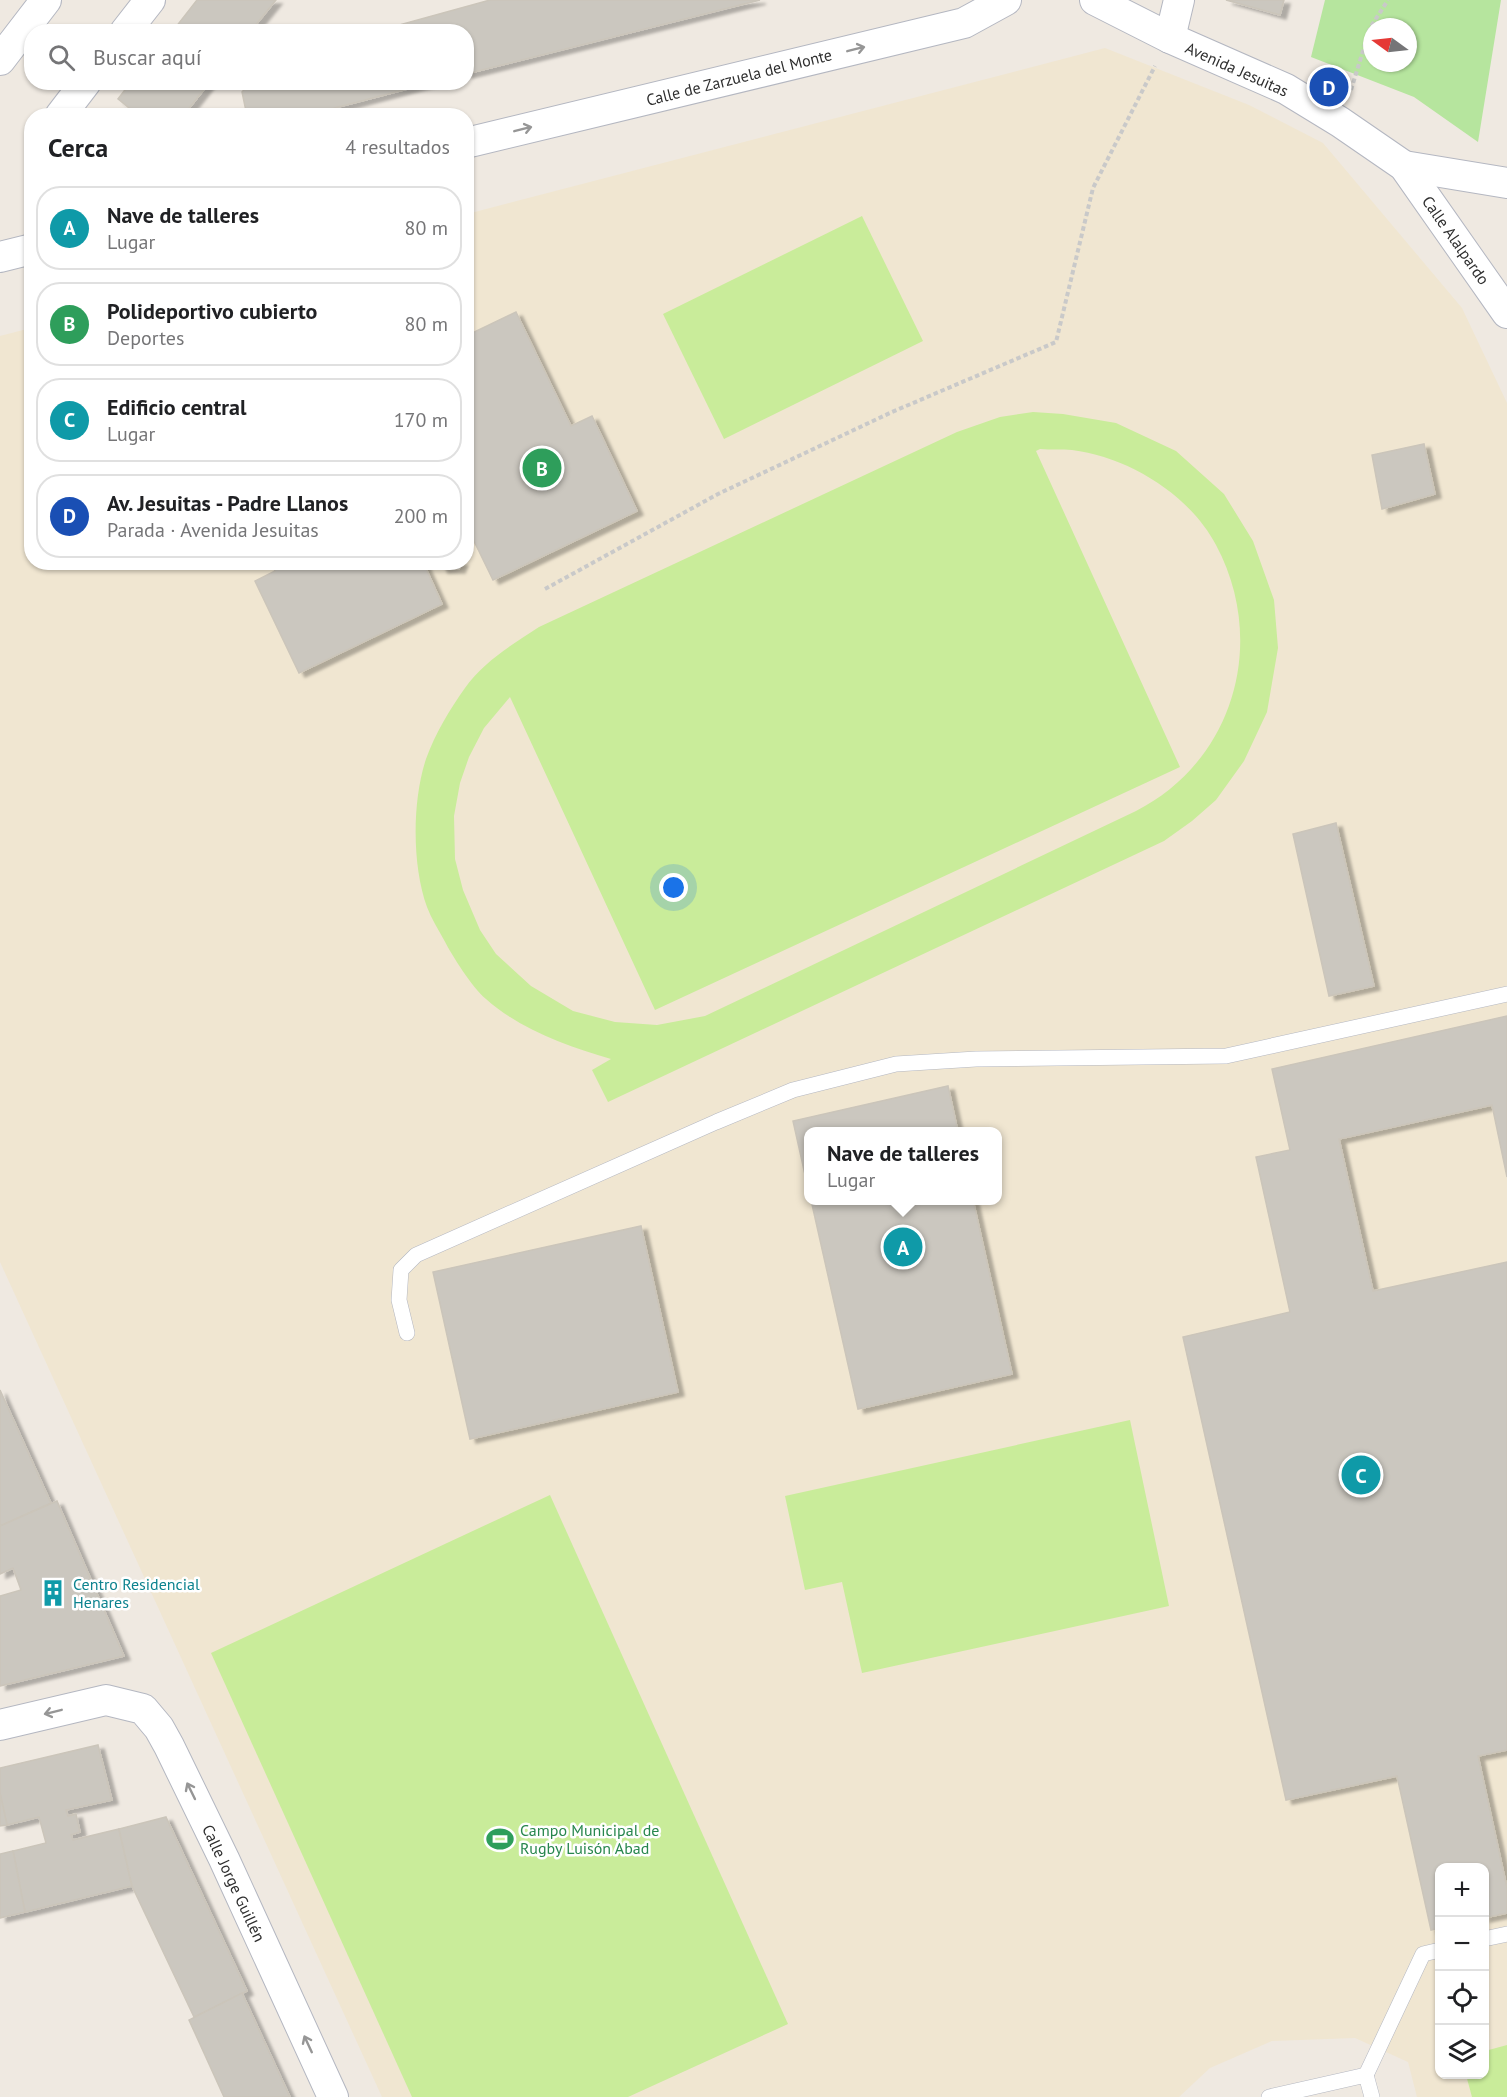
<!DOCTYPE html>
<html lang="es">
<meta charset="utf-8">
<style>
:root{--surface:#fff;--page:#f6f6f6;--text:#202124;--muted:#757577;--line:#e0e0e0;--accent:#4264fb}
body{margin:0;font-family:"PT Sans",sans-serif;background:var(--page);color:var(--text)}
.controls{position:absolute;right:18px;bottom:18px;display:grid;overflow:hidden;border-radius:12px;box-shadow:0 2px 4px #0004}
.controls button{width:54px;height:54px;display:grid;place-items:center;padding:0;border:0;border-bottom:2px solid var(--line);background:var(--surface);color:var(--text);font:30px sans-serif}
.compass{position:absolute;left:1363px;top:18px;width:54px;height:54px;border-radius:50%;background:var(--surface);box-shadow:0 2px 4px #0004;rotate:285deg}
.you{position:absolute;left:674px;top:888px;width:21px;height:21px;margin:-15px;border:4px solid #fff;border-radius:50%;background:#1a73e8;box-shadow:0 0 0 9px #1a73e833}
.badge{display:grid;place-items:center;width:39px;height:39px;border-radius:50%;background:var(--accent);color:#fff;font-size:20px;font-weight:700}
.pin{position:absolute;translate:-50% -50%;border:3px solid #fff;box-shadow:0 2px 6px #0006}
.popup{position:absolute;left:804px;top:1127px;width:198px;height:78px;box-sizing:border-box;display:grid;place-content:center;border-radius:12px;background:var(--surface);filter:drop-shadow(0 2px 4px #0005);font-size:20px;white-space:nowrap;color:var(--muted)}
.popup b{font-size:22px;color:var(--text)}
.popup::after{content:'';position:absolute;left:50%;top:100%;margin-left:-12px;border:12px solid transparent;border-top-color:var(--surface)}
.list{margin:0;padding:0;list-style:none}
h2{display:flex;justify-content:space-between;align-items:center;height:78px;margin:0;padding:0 24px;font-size:26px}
h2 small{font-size:20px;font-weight:400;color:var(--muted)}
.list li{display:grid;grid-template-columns:39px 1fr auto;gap:18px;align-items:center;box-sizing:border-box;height:84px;margin:0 12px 12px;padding:0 12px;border:2px solid var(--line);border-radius:24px}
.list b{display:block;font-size:22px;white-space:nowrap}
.list p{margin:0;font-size:20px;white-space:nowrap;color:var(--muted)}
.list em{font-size:20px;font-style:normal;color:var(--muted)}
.icon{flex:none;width:33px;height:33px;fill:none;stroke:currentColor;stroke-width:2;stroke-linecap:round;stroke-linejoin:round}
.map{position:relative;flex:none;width:1507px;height:2097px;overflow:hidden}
.search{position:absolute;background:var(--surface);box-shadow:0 2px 4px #0004;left:24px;top:24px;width:450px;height:66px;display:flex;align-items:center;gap:15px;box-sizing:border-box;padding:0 21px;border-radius:24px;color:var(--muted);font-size:22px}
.panel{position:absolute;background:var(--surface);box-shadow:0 2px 4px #0004;left:24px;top:108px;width:450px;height:462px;border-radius:24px}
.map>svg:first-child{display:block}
.education{fill:#f0e6d1;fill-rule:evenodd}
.green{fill:#b6e59e;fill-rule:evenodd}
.pitch{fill:#c9ec9a;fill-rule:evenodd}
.building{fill:#cbc7bf;stroke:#cbc5ba;stroke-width:1.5;filter:url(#shadow)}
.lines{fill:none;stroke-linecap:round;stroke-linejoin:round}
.lane-casing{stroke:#b4b7c1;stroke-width:16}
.street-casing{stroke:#b4b7c1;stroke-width:32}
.path{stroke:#c9c9c9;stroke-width:4;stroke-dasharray:4.5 3;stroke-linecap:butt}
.lane{stroke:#fff;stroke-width:15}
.street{stroke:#fff;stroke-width:30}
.oneway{stroke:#969696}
.labels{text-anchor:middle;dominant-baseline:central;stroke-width:5;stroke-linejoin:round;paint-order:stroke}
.street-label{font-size:16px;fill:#2e2e2e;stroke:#fff}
.culture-label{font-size:16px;fill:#0d838f;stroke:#fff;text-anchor:start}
.leisure-label{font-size:16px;fill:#27864d;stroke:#fff;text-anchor:start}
</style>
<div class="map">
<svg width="1507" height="2097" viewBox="0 0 1507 2097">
<defs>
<filter id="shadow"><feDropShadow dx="6" dy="4" stdDeviation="1.5" flood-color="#0004"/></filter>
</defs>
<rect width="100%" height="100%" fill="#efe9e1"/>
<path class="education" d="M 1105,48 L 1249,105 L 1323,143 L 1462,308 L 1507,403 L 1507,2097 L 1417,2097 L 1408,2062 L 1355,2038 L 1272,2041 L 1210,2068 L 1179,2097 L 382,2097 L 0,1262 L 0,336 L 31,328 L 32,562 L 466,562 L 467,214 ZM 808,1132 L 998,1132 L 998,1200 L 808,1200 ZM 1440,1868 L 1484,1868 L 1484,2074 L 1440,2074 Z"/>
<path class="green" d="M 1325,0 L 1501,0 L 1478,142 L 1414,97 L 1311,57 ZM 1372,27 L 1408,27 L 1408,63 L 1372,63 Z"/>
<g class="pitch">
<polygon points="862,216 923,341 724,439 663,314"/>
<path d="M 1033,412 L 1063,414 L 1116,423 L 1176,451 L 1224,494 L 1253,541 L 1274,600 L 1278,648 L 1267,712 L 1244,761 L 1216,800 L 1192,821 L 1164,841 L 608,1102 L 592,1070 L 611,1059 C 567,1046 521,1030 486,999 C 471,986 453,957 444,940 C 438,929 431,918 427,907 C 412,866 412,801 426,759 C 435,734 450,709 465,688 C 483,662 513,644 539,627 L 957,432 L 1000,417 ZM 1040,449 C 1051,450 1062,449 1072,450 C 1128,457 1189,494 1216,545 C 1268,642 1234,761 1136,811 L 705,1016 L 657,1025 L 615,1022 L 573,1011 L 531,986 L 496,954 L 480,930 L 463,890 L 455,859 L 454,816 L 460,783 L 469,757 L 484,728 L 510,697 L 655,1010 L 1180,767 L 1036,451 Z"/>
<polygon points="1130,1420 1169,1606 862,1673 842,1582 805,1590 785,1496"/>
<polygon points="550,1495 788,2024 628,2097 412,2097 211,1653"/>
<polygon points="1507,2045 1507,2097 1472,2097 1466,2075 1484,2074 1485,2051"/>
</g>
<g class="building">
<polygon points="197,0 276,0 250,32 172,32"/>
<polygon points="490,0 760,0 466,74 466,32 374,32"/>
<polygon points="1226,0 1284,0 1280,15"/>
<polygon points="131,82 210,82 183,116 139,116 118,99"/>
<polygon points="251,82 434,82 304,116 247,116 242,92"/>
<polygon points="516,312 571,426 592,416 637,511 493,580 472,537 466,540 466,336"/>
<polygon points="1424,444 1435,494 1382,509 1372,455"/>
<polygon points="271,562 423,562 442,604 299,673 255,581 275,571"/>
<polygon points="439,562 462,562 459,569 442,569"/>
<polygon points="1336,823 1374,986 1329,996 1293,834"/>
<polygon points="1507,1016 1507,1177 1492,1105 1339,1139 1373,1291 1507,1262 1507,1750 1478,1756 1507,1888 1507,1913 1484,1918 1484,1868 1440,1868 1440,1928 1431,1930 1397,1776 1286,1800 1183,1337 1290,1312 1256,1157 1290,1150 1272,1069"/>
<polygon points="948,1086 958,1132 808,1132 808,1188 793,1121"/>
<polygon points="811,1200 973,1200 1012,1374 858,1409"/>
<polygon points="641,1226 678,1392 470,1439 433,1272"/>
<polygon points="0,1390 51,1503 0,1526"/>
<polygon points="57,1501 124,1656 0,1686 0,1596 21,1590 13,1568 0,1574 0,1526"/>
<polygon points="98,1745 112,1800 66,1810 68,1816 76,1814 80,1832 71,1835 73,1840 119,1829 132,1886 25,1912 13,1851 46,1843 39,1817 7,1825 0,1793 0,1768"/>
<polygon points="0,1793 7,1825 0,1826"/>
<polygon points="166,1817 247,1991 194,2017 132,1886 119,1829"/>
<polygon points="13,1851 25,1912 0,1918 0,1854"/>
<polygon points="242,1993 290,2097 224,2097 189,2020"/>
</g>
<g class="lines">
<defs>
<g id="lane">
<polyline points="407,1333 399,1300 401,1270 416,1255 716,1122 793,1090 896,1064 976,1059 1226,1056 1507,994"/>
<polyline points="1484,1939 1507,1934"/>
<polyline points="1366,2075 1423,1954 1440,1950"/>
<polyline points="1269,2097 1366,2075 1372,2097"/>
</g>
<g id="street">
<polyline points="1095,0 1170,38 1286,89 1340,122 1404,166 1507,313"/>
<polyline points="125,32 150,0"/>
<polyline points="1170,38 1179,0"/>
<polyline points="0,60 46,0"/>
<polyline points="60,116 86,82"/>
<polyline points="466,143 964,23 1006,0"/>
<polyline points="1404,166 1507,183"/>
<polyline points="0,257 32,249"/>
<polyline points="0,1725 106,1700 143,1709 159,1728 169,1746 224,1859 333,2097"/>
</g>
</defs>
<use href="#lane" class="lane-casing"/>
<use href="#street" class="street-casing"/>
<g class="path">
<polyline points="1351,90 1370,28 1388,0"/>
<polyline points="545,589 718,494 892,412 1056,342 1093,188 1155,66"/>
</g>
<use href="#lane" class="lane"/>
<use href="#street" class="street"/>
</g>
<defs><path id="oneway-shaft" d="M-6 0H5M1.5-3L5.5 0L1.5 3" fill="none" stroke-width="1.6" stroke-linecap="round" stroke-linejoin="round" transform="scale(1.5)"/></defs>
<g class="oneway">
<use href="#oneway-shaft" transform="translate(856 49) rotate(-14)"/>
<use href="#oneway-shaft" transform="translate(523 129) rotate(-14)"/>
<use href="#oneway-shaft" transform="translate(53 1712) rotate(166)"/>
<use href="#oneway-shaft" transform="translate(191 1791) rotate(-116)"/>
<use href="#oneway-shaft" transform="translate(308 2044) rotate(-115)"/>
</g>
<defs>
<symbol id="building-bare" viewBox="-9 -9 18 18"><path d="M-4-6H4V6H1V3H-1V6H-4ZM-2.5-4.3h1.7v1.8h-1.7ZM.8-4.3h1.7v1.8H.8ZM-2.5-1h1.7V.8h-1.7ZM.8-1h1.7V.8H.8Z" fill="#0f9aa8" stroke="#fff" stroke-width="2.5" paint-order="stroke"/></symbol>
<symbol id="stadium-bare" viewBox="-9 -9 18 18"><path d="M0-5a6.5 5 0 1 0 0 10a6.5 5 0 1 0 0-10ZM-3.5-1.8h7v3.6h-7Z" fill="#2e9e5b" stroke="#fff" stroke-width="2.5" paint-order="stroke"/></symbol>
</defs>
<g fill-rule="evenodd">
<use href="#building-bare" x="34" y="1574" width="38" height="38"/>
<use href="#stadium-bare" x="481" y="1820" width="38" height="38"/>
</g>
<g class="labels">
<g class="street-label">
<text transform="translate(1237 69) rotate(24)">Avenida Jesuitas</text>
<text transform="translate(739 77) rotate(-14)">Calle de Zarzuela del Monte</text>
<text transform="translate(1456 240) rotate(55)">Calle Alalpardo</text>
<text transform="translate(234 1883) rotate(65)">Calle Jorge Guillén</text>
</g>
<g class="culture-label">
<text x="73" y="1584">Centro Residencial<tspan x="73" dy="18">Henares</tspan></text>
</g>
<g class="leisure-label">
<text x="520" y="1830">Campo Municipal de<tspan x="520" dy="18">Rugby Luisón Abad</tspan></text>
</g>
</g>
</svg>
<div class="controls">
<button>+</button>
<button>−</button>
<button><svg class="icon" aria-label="locate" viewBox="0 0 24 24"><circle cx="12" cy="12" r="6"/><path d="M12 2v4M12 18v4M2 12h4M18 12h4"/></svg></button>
<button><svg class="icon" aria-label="layers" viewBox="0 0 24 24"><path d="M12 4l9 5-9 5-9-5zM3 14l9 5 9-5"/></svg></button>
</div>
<svg class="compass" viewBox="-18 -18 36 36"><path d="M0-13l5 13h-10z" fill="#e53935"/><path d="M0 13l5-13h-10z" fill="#757577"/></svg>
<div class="you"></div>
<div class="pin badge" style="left:903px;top:1247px;background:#0f9aa8">A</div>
<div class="popup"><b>Nave de talleres</b>Lugar</div>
<div class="pin badge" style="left:542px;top:468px;background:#2e9e5b">B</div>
<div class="pin badge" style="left:1361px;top:1475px;background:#0f9aa8">C</div>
<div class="pin badge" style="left:1329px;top:87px;background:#1a4fb4">D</div>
<div class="search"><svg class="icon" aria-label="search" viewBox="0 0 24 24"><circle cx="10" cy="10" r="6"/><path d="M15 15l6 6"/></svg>Buscar aquí</div>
<section class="panel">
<h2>Cerca<small>4 resultados</small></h2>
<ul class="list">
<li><span class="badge" style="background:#0f9aa8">A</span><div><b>Nave de talleres</b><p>Lugar</p></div><em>80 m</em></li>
<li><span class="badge" style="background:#2e9e5b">B</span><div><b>Polideportivo cubierto</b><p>Deportes</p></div><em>80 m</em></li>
<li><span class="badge" style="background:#0f9aa8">C</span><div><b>Edificio central</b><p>Lugar</p></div><em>170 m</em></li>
<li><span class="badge" style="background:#1a4fb4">D</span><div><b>Av. Jesuitas - Padre Llanos</b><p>Parada · Avenida Jesuitas</p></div><em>200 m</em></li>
</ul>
</section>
</div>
